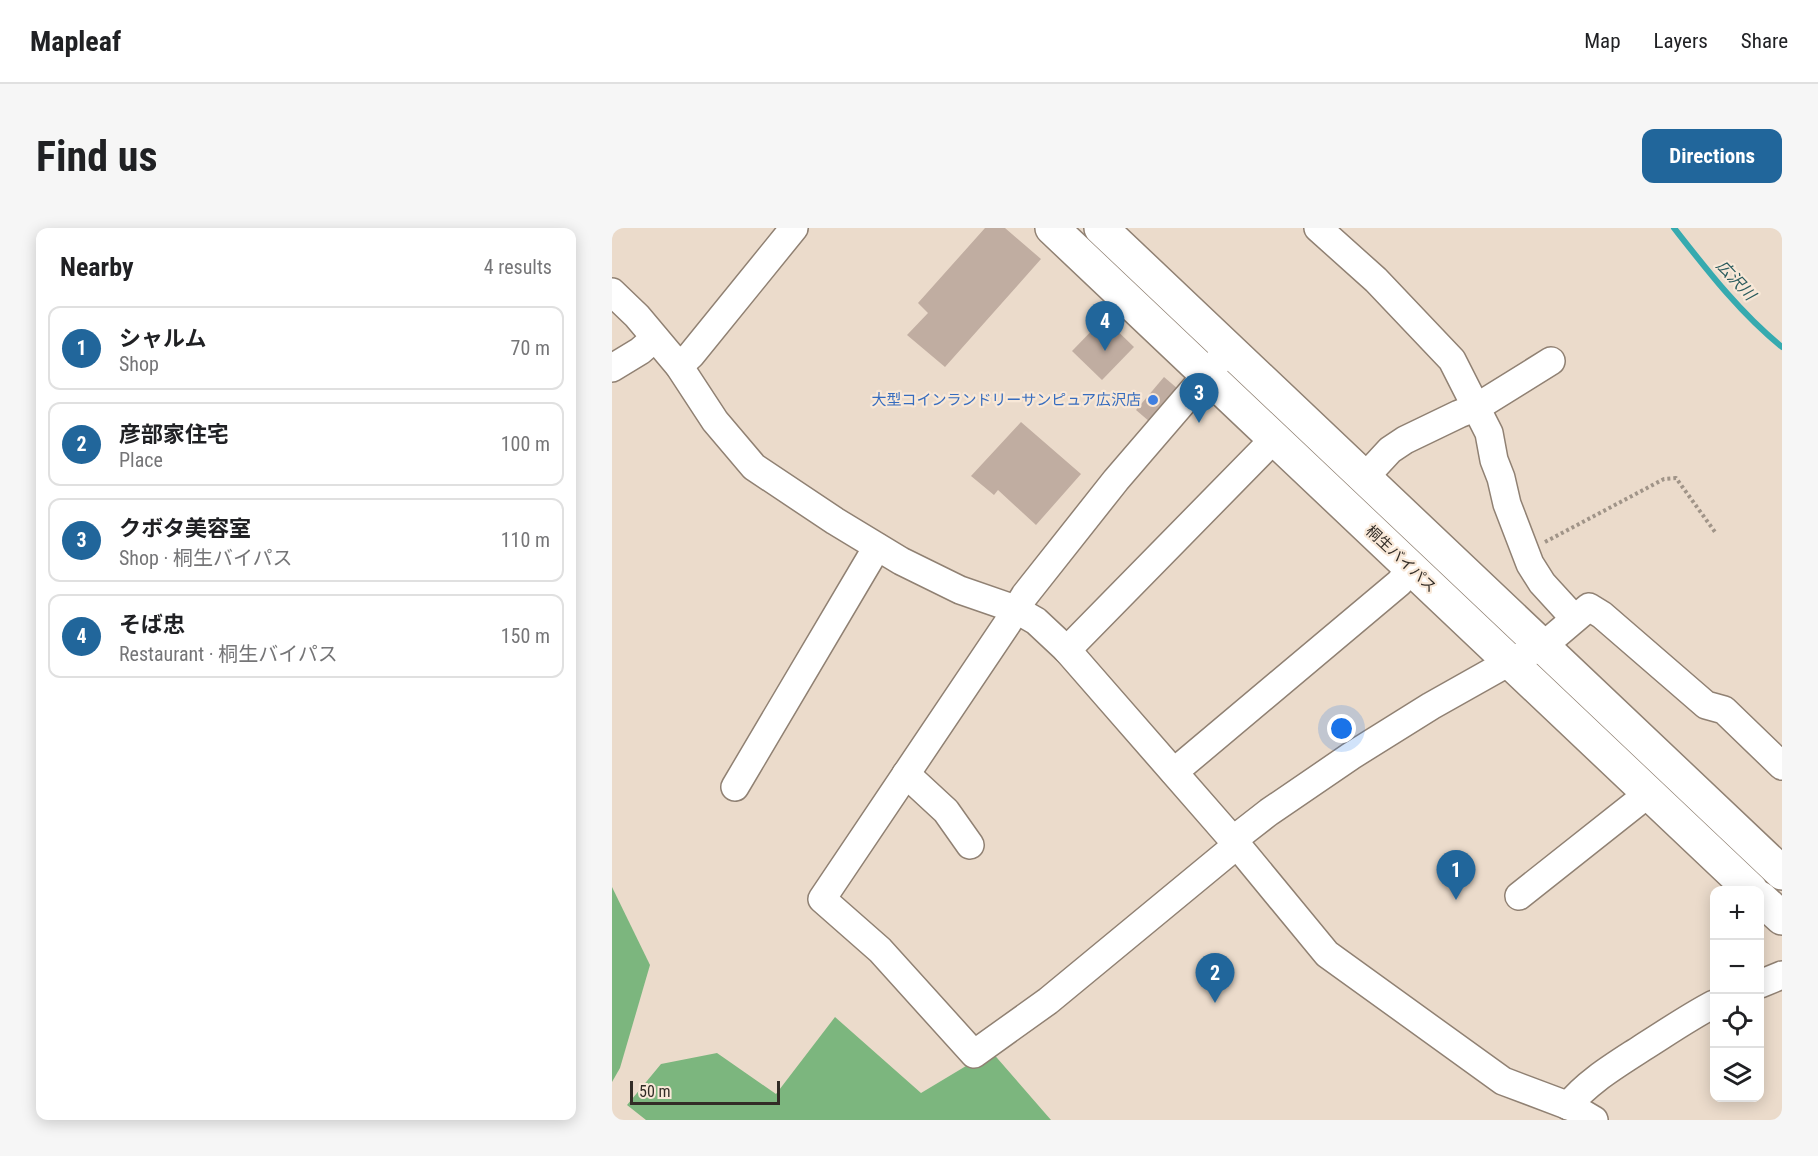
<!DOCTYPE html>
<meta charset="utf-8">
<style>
:root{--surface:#fff;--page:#f6f6f6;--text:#202124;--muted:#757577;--line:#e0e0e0;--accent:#21669b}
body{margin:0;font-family:"Roboto Condensed","Noto Sans JP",sans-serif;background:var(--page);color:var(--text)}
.controls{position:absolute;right:18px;bottom:18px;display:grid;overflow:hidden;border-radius:12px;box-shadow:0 3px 15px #0003}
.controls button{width:54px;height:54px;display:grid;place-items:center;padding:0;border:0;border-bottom:2px solid var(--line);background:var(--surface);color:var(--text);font:30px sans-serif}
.scale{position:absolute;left:18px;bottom:15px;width:150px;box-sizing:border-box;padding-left:6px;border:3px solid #322c26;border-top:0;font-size:16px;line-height:21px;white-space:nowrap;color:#322c26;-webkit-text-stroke:4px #f8e8d8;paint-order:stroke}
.you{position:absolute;left:730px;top:501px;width:21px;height:21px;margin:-15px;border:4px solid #fff;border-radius:50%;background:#1a73e8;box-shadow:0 0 0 9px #1a73e833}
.badge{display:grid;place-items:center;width:39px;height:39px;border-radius:50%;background:var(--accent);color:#fff;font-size:20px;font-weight:700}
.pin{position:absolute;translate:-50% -50px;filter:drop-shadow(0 2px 3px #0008)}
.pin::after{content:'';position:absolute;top:32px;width:21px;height:18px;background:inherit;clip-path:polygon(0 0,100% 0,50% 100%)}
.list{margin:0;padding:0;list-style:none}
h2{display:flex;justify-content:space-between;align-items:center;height:78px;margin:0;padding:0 24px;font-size:26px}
h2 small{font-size:20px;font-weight:400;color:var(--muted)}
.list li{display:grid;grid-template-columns:39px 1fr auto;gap:18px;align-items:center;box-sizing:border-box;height:84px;margin:0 12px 12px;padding:0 12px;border:2px solid var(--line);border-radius:12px}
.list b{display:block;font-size:22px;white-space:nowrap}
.list p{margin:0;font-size:20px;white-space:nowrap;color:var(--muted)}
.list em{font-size:20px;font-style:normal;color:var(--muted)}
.icon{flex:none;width:33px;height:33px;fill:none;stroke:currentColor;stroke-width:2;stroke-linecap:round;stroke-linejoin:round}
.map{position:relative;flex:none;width:1170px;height:892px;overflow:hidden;border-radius:12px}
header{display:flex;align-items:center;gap:36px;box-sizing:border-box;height:84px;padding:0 30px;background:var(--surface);border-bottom:2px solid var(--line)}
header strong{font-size:28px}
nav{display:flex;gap:33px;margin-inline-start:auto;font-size:21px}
.intro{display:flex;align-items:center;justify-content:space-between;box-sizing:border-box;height:144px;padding:0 36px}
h1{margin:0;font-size:42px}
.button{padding:15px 27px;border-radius:12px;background:var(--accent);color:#fff;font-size:21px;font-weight:700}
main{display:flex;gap:36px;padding:0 36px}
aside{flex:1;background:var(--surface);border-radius:12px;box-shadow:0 3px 15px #0003}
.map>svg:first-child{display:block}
.forest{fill:#7cb67e}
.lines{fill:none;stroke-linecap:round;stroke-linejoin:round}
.stream{stroke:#36aaaf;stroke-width:6}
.building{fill:#c0ada1}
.minor-casing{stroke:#908173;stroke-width:30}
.highway-casing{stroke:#908173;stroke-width:36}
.path{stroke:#a09488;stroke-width:4;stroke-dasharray:3 3;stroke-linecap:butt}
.minor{stroke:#fff;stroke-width:27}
.highway{stroke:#fff;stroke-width:33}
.shop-dot{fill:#3f7fe0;stroke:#f8e8d8;stroke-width:2}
.labels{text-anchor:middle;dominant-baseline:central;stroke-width:4.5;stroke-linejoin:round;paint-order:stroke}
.shop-label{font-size:15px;fill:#366cbe;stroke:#f8e8d8;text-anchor:end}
.street-label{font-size:15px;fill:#322c26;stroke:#f8e8d8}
.water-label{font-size:16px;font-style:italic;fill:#2b5b5d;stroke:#f8e8d8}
</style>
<header>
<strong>Mapleaf</strong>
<nav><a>Map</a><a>Layers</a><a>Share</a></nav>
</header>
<div class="intro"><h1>Find us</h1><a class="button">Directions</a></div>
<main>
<aside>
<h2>Nearby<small>4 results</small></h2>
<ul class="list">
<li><span class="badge">1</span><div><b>シャルム</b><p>Shop</p></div><em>70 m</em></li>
<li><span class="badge">2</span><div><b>彦部家住宅</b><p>Place</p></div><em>100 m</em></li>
<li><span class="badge">3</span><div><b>クボタ美容室</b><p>Shop · 桐生バイパス</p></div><em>110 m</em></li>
<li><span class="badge">4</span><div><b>そば忠</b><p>Restaurant · 桐生バイパス</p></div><em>150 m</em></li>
</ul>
</aside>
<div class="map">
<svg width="1170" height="892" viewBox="0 0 1170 892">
<rect width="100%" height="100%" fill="#ebdbcb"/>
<g class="forest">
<polygon points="0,659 38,737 8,840 0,854"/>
<polygon points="223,789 309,865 379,823 439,892 34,892 15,877 49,836 105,825 164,866"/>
</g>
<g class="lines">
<path class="stream" d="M 1062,0 C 1095,42 1128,85 1170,119"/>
</g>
<g class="building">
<polygon points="373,0 393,0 429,31 333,139 295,107 316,85 306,75"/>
<polygon points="492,90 522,119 490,152 460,123"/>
<polygon points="552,149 566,161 538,194 524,182"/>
<polygon points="409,194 469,246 424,297 386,262 382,267 359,248"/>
</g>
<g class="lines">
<defs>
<g id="minor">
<polyline points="706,0 764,52 840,132 877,205 882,232 889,250 895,276 918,336 930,355 962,390"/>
<polyline points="0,64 25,88 67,138 103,193 142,239 223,293 289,333 348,362 403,381 424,393 455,422 621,612 715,726 891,853 960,879 982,892"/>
<polyline points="608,131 504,252 413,367 395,396 210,671 268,722 362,826 436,773 625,617"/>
<polyline points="67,138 79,127 182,0"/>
<polyline points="0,140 28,123 43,110"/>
<polyline points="753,249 778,222 793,212 847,186 865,179 939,133"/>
<polyline points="455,422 662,211"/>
<polyline points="562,544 787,355 799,341"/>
<polyline points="294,546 334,583 358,617"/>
<polyline points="123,559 265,319"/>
<polyline points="621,612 657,584 739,528 819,478 899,433 931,418 977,379 990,387 1094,477 1112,482 1170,538"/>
<polyline points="907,668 1037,565"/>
<polyline points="1148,756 1170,747"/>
<path d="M 956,878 C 975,854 1004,837 1030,820 C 1054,805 1077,789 1102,776"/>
</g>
<g id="highway">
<polyline points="440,0 1139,662"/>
<polyline points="489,0 1170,645"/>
<polyline points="1148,670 1170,690"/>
</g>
</defs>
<use href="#minor" class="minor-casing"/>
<use href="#highway" class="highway-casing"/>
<polyline class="path" points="933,314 1052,251 1064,250 1103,304"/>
<use href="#minor" class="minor"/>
<use href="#highway" class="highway"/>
</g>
<circle class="shop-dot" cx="541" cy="172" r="6"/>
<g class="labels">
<g class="shop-label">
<text x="529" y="172">大型コインランドリーサンピュア広沢店</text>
</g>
<g class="street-label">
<text transform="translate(789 331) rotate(43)">桐生バイパス</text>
</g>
<g class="water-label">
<text transform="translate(1124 52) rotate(47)">広沢川</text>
</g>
</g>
</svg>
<div class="controls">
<button>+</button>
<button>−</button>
<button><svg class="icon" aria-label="locate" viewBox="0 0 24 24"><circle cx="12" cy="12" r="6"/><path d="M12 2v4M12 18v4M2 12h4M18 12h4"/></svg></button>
<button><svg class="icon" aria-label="layers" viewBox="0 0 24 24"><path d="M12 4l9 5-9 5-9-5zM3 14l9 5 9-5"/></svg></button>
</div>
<div class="scale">50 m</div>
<div class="you"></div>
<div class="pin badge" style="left:844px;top:672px">1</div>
<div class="pin badge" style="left:603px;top:775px">2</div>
<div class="pin badge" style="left:587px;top:195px">3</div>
<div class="pin badge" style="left:493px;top:123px">4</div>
</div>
</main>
